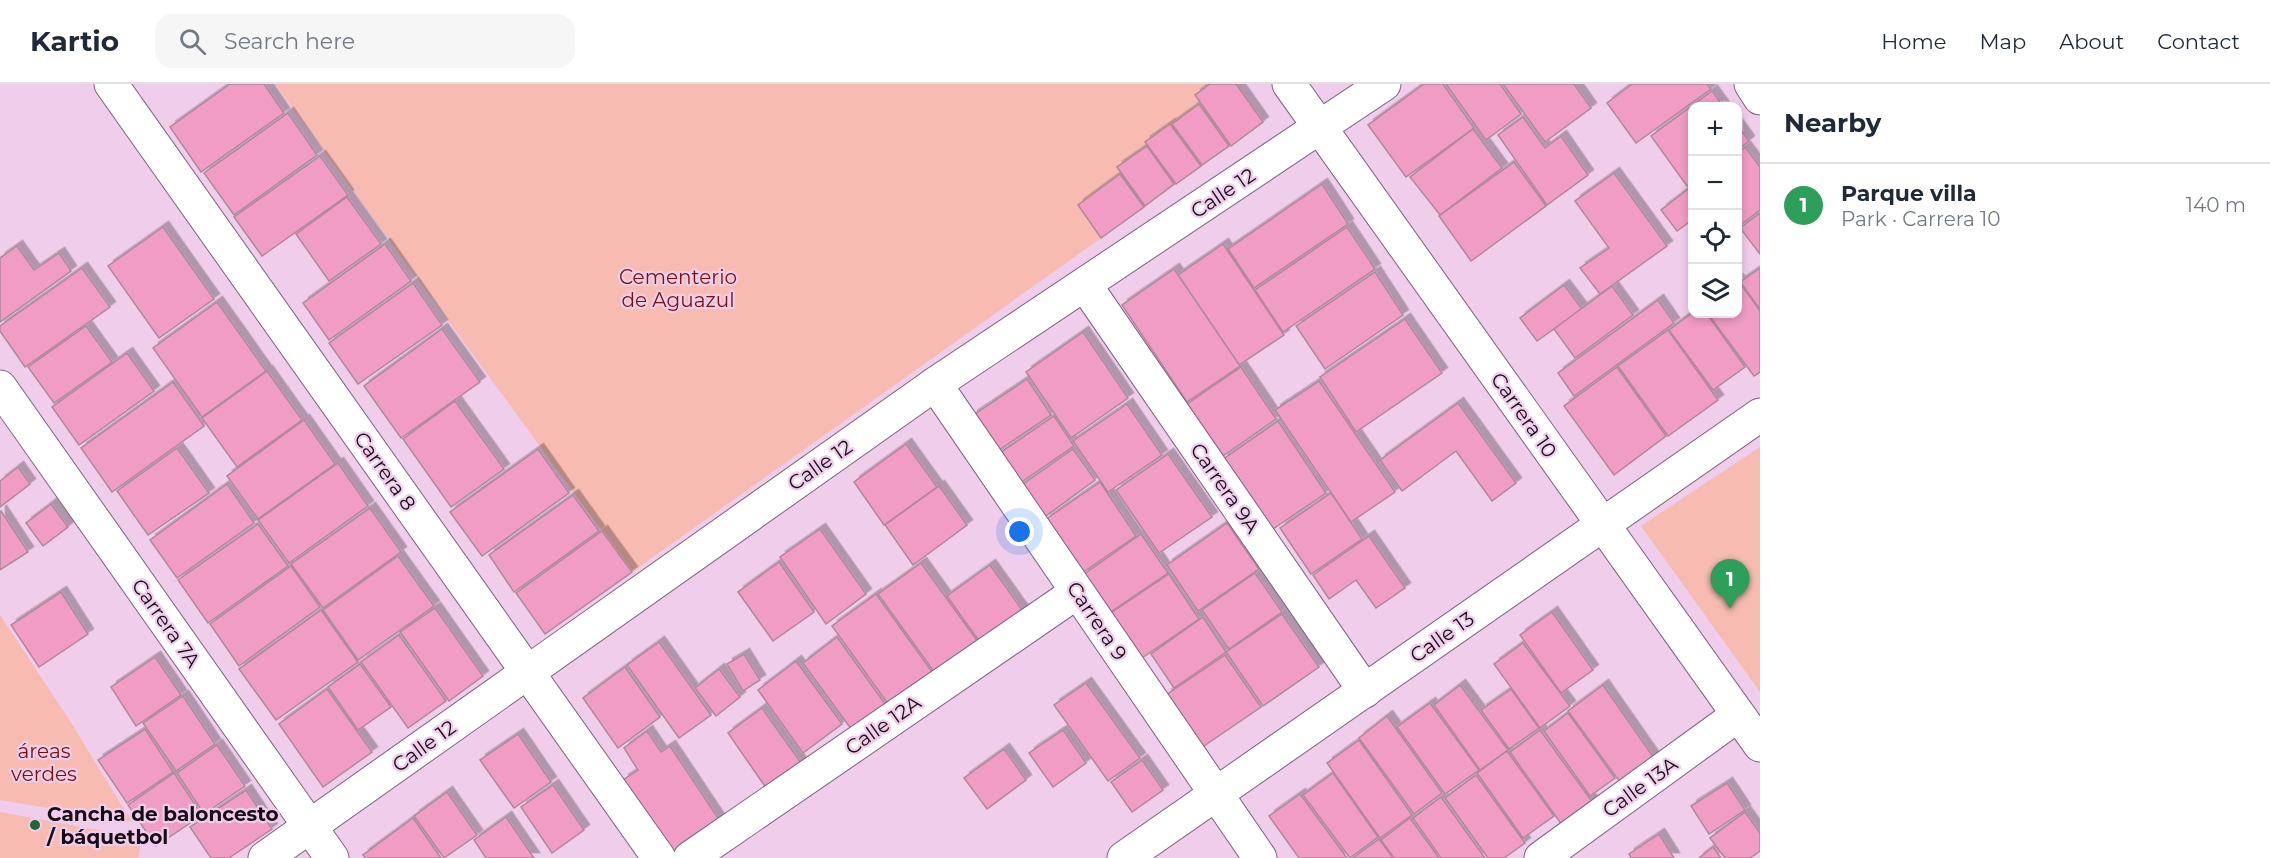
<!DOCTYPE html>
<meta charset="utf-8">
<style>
:root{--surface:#fff;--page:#f6f6f7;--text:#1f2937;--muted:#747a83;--line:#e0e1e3;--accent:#b45309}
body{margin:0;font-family:Montserrat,sans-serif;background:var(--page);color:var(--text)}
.controls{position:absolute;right:18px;top:18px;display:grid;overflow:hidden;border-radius:12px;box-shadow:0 3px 9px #0003}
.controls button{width:54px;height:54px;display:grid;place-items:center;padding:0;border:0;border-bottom:2px solid var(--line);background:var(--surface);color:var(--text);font:30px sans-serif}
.you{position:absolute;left:1020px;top:448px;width:21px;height:21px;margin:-15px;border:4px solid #fff;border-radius:50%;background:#1a73e8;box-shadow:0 0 0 9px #1a73e833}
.badge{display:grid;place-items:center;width:39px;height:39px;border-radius:50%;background:var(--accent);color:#fff;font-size:20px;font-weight:700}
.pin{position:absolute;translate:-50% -50px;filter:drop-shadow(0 2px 3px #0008)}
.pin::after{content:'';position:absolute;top:32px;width:21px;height:18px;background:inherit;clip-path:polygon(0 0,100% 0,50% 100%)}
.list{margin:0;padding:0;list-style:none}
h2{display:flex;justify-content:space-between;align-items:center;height:78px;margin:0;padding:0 24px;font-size:26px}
h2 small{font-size:20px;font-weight:400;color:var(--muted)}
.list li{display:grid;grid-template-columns:39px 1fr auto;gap:18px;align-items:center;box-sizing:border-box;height:84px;padding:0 24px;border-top:2px solid var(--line)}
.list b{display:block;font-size:22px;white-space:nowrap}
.list p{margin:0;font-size:20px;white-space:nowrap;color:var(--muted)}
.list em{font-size:20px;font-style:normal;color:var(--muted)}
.icon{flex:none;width:33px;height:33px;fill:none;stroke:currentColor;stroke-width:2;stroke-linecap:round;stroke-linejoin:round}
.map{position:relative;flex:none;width:1760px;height:774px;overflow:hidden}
header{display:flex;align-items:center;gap:36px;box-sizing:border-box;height:84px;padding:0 30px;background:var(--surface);border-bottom:2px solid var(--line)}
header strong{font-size:28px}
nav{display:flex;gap:33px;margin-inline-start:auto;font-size:21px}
.search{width:420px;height:54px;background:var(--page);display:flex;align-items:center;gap:15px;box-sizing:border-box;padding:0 21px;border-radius:18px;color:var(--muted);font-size:22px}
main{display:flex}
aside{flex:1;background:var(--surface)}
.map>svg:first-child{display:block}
.green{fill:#f7bbb1}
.building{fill:#f19cc5;stroke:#af889a;stroke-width:1.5;filter:url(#shadow)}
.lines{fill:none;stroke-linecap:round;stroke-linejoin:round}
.minor-casing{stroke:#80627d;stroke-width:35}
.minor{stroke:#fff;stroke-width:33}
.poi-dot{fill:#1f6835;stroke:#efcdeb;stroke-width:2}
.labels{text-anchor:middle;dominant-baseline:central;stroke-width:4.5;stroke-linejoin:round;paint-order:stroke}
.street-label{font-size:20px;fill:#170c16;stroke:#efcdeb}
.park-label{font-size:20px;fill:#7c1109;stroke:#efcdeb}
.poi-label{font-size:20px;font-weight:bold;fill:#170c16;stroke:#efcdeb;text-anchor:start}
</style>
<header>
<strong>Kartio</strong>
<div class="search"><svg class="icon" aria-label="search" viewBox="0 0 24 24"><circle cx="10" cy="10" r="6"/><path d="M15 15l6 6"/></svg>Search here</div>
<nav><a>Home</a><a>Map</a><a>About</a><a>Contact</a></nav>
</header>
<main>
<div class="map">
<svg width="1760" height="774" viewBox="0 0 1760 774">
<defs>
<filter id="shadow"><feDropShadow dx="5.5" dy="-5.5" stdDeviation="0" flood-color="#0004"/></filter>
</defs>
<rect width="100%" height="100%" fill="#efcdeb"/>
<g class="green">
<polygon points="275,0 1238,0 1264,38 632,488"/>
<polygon points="1760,363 1760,608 1641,442"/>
<polygon points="0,531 68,634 132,738 0,716"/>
<polygon points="0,728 142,754 138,774 0,774"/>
</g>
<g class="building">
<polygon points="230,0 264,0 284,29 201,88 170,43"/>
<polygon points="1210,0 1236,0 1263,38 1231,62 1195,11"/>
<polygon points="1424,0 1443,0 1474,44 1406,93 1368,41"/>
<polygon points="1446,0 1500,0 1521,30 1486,56"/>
<polygon points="1503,0 1574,0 1591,24 1545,58"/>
<polygon points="1632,0 1707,0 1711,5 1636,59 1607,19"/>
<polygon points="1712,7 1723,22 1692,22 1692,99 1687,102 1651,52"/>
<polygon points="1199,20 1229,62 1202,81 1172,40"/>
<polygon points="288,29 317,71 234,131 204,89"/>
<polygon points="1523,33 1545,64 1561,52 1588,91 1547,121 1498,51"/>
<polygon points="1170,40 1201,82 1176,100 1145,58"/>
<polygon points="1738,42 1749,57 1738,66"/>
<polygon points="1473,45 1502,84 1440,131 1410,93"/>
<polygon points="1147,62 1174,100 1145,122 1117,83"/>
<polygon points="1745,63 1760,83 1760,126 1739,142 1738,139 1738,69"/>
<polygon points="320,72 348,111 262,172 234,133"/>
<polygon points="1514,78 1546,122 1471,177 1439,132"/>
<polygon points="1614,89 1667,162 1600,210 1580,184 1609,164 1575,117"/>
<polygon points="1120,90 1144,123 1101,154 1078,121"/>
<polygon points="1322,100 1348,140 1254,204 1228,165"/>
<polygon points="1692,102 1692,136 1677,147 1661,126"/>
<polygon points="347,113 381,160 329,197 296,150"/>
<polygon points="1760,129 1760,170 1740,144"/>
<polygon points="163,143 214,215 159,254 108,182"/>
<polygon points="1347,143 1375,185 1283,248 1255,206"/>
<polygon points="385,160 411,197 329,256 303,219"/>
<polygon points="1223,160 1284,251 1239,281 1178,191"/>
<polygon points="17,162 34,186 59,169 71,187 0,238 0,174"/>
<polygon points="82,184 110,223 25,283 0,247 0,242"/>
<polygon points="1760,184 1760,225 1740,198"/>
<polygon points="1174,185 1240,282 1187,318 1122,221"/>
<polygon points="1375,188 1403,231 1325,285 1296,242"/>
<polygon points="1738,196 1760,227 1760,288 1754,292 1708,230 1738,230"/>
<polygon points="413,199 442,241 358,300 329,259"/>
<polygon points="1564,201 1582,225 1537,257 1520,234"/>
<polygon points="1612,202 1633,231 1575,274 1554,245"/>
<polygon points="1658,216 1674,239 1574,312 1558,289"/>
<polygon points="217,218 266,287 202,333 153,264"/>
<polygon points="1692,229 1707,230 1745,283 1713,306 1669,246"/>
<polygon points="1405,235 1442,289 1356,348 1320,293"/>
<polygon points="86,242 112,278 54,319 28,283"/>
<polygon points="442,245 480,298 401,354 364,302"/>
<polygon points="1668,246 1718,316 1668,352 1618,282"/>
<polygon points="1083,248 1128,314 1071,354 1026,288"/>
<polygon points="127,269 154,307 79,361 52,323"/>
<polygon points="1241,283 1276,335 1223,372 1187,320"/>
<polygon points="1617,283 1666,352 1614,391 1564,322"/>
<polygon points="267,287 302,336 237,383 202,334"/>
<polygon points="1027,295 1051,331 996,368 972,332"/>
<polygon points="1319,297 1395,408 1351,438 1275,326"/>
<polygon points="173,298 204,342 112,408 81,364"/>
<polygon points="455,317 504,385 451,423 403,355"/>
<polygon points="1458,319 1516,399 1492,417 1456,367 1402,407 1380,376"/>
<polygon points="1127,320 1162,371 1108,408 1073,357"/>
<polygon points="1054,332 1074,362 1017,401 997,371"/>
<polygon points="304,336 335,380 258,435 227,392"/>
<polygon points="1278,337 1326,409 1270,447 1222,376"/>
<polygon points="906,360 937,403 884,441 854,398"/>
<polygon points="177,364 209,409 148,451 117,407"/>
<polygon points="538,365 569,409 482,472 450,428"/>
<polygon points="1073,365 1095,396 1039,437 1016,405"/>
<polygon points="1168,370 1212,433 1159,469 1116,406"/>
<polygon points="338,379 368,422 289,479 258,436"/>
<polygon points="18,383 30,400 0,423 0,397"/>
<polygon points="1100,398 1136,452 1082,489 1045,436"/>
<polygon points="227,400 254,439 177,494 150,456"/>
<polygon points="939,402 967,441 913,481 885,441"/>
<polygon points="1331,409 1362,455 1311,490 1280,444"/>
<polygon points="573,411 599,447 514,508 489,471"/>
<polygon points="51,420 68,443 43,462 26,439"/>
<polygon points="370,424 401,468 323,524 291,480"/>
<polygon points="1,427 28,468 0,486 0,428"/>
<polygon points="1227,439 1259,485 1198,527 1167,481"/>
<polygon points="258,440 288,482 208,539 178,496"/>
<polygon points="820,445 866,510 826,540 780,473"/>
<polygon points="602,447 632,488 545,550 516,509"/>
<polygon points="1141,450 1168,489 1109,529 1083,491"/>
<polygon points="1369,452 1405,504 1376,524 1356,496 1329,515 1313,491"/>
<polygon points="398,472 434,522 358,576 323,526"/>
<polygon points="779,478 814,528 773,557 738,508"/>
<polygon points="921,479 978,558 935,589 878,510"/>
<polygon points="990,481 1025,530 982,561 947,512"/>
<polygon points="291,482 320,523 239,582 210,540"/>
<polygon points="1255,489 1282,528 1229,565 1202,526"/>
<polygon points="1169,490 1199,535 1142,574 1111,529"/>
<polygon points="61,508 88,550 39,583 11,541"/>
<polygon points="876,510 935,592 891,624 832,542"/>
<polygon points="435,524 483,592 449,617 400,548"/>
<polygon points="321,526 358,578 276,636 239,585"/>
<polygon points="1552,528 1593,586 1561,609 1520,551"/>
<polygon points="1282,530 1319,583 1263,622 1226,568"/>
<polygon points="1203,533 1226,568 1174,604 1151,570"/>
<polygon points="399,551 446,617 408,644 361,578"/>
<polygon points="837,553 888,624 854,649 803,579"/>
<polygon points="659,558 711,631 679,654 627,581"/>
<polygon points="1523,559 1570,622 1540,644 1494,580"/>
<polygon points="744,570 760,596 743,607 727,580"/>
<polygon points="1225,571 1261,623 1201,664 1166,611"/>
<polygon points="155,573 181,611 136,642 111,603"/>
<polygon points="796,577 842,640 803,669 758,606"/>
<polygon points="360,580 391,623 358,646 328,603"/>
<polygon points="625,583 660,633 618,664 583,614"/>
<polygon points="719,585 740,613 716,632 695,604"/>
<polygon points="1086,599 1140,674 1108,697 1054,621"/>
<polygon points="1460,601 1508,666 1480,686 1434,621"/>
<polygon points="1603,601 1654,674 1620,698 1568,627"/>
<polygon points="327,605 372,668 323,703 279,640"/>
<polygon points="1511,605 1539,644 1509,665 1481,626"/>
<polygon points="183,612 215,660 176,687 143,639"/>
<polygon points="1430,619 1479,686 1445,710 1397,643"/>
<polygon points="762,624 806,686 771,711 728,649"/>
<polygon points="1568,629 1615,694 1590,712 1544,647"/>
<polygon points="1387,632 1442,709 1414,730 1359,654"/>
<polygon points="145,645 173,688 127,719 98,676"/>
<polygon points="1063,646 1086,679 1053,703 1029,669"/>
<polygon points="1540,646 1593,719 1562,741 1510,668"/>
<polygon points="647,647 661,668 670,662 722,740 675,773 623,696 638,686 624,664"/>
<polygon points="518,650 551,698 514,724 480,676"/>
<polygon points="1359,656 1412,731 1380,754 1327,679"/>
<polygon points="217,661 245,702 204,730 177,689"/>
<polygon points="1004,665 1026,696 987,725 964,694"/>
<polygon points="1507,667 1554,732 1523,754 1477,689"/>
<polygon points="1142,676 1163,706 1132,728 1111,698"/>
<polygon points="174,689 202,731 156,762 128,721"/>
<polygon points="1333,689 1378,753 1350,774 1303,711"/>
<polygon points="1476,691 1525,759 1504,774 1488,774 1445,714"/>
<polygon points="1727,699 1745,726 1709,750 1691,722"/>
<polygon points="553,701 584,746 552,769 521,723"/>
<polygon points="246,706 272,745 229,774 211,774 190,743"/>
<polygon points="447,708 477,751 444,774 414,732"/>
<polygon points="1300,710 1347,774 1299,774 1269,732"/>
<polygon points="1441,713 1485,774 1441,774 1413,734"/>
<polygon points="1745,728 1760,749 1760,767 1750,774 1725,774 1710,754"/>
<polygon points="506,733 534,774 486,774 474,756"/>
<polygon points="413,734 441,774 365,774 363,771"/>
<polygon points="1410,734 1439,774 1394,774 1381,756"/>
<polygon points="1659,750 1674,774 1631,774 1629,770"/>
<polygon points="1379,755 1393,774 1353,774"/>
<polygon points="1713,763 1721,774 1699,774"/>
</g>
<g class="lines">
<defs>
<g id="minor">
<polyline points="111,0 659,774"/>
<polyline points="1289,0 1760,661"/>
<polyline points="1751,0 1760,14"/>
<polyline points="1085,201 1365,607"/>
<polyline points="935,300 1260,774"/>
<polyline points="0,303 332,774"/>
<polyline points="265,774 935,300 1384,0"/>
<polyline points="690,774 1077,508"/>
<polyline points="1124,774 1760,331"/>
<polyline points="1541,774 1738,631"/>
</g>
</defs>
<use href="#minor" class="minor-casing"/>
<use href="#minor" class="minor"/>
</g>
<circle class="poi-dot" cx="35" cy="741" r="6"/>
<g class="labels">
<g class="street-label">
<text transform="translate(1223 109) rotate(-34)">Calle 12</text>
<text transform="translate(1524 331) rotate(55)">Carrera 10</text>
<text transform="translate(820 381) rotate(-35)">Calle 12</text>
<text transform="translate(385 387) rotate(55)">Carrera 8</text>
<text transform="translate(1225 404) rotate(55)">Carrera 9A</text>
<text transform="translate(1097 537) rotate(56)">Carrera 9</text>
<text transform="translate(166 539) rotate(55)">Carrera 7A</text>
<text transform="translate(1442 553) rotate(-35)">Calle 13</text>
<text transform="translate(883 641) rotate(-35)">Calle 12A</text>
<text transform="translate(424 662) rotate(-36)">Calle 12</text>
<text transform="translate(1640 703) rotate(-36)">Calle 13A</text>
</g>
<g class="park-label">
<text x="678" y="193">Cementerio<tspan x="678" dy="23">de Aguazul</tspan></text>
<text x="44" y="667">áreas<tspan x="44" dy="23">verdes</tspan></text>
</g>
<g class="poi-label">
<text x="47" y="730">Cancha de baloncesto<tspan x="47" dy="23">/ báquetbol</tspan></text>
</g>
</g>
</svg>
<div class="controls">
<button>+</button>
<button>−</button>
<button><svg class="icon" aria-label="locate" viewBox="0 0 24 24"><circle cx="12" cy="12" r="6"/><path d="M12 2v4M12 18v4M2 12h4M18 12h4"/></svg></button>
<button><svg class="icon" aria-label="layers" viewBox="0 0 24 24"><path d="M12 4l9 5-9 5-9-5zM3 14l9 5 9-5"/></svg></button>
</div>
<div class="you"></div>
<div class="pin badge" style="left:1730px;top:525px;background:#2e9e5b">1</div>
</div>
<aside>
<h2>Nearby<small></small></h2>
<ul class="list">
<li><span class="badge" style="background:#2e9e5b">1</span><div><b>Parque villa</b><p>Park · Carrera 10</p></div><em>140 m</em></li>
</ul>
</aside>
</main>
